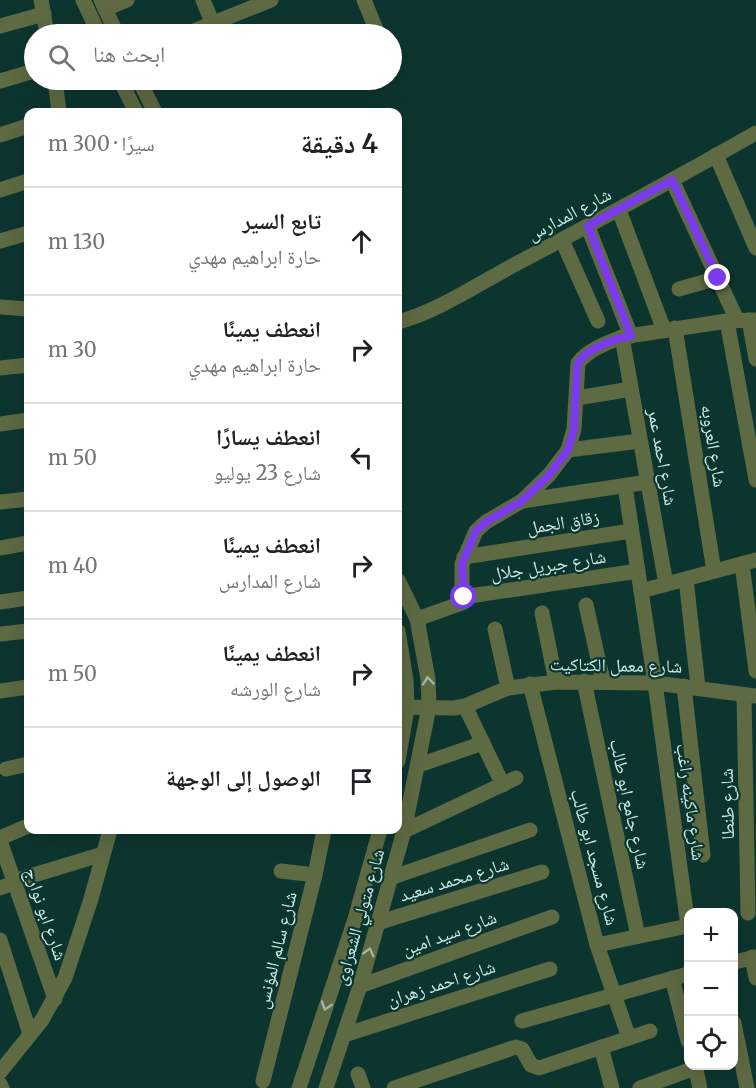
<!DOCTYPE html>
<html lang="ar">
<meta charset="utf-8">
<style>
:root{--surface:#fff;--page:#f6f6f6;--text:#202124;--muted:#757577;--line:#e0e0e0}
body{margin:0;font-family:Merriweather,"Noto Naskh Arabic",serif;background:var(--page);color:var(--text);direction:rtl}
.controls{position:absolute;right:18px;bottom:18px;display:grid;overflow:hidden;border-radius:12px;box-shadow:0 6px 24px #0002}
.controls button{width:54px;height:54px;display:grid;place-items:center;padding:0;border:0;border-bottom:2px solid var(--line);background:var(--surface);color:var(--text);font:30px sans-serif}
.stop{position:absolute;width:18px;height:18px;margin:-14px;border:4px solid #7c3aed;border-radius:50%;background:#fff}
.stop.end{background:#7c3aed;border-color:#fff;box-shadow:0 2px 6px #0008}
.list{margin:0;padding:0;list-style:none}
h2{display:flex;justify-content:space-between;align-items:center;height:78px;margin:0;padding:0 24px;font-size:26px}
h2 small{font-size:20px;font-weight:400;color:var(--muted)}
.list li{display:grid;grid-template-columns:39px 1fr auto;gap:18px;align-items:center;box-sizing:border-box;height:108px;padding:0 24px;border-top:2px solid var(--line)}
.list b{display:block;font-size:22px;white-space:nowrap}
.list p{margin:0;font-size:20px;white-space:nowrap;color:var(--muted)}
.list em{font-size:20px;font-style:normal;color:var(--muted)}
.icon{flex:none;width:33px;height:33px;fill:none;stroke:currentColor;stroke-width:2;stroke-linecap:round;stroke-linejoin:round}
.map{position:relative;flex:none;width:756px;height:1088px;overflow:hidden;direction:ltr}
.search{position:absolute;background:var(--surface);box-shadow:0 6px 24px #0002;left:24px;top:24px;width:378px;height:66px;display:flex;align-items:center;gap:15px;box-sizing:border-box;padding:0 21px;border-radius:33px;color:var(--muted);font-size:22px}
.panel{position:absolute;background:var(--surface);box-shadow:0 6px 24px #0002;left:24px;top:108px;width:378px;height:726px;border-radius:12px;direction:rtl}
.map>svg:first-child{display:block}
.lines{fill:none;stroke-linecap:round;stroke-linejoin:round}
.minor{stroke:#5d6a42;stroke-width:15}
.oneway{stroke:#9db7a4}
.route{stroke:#7c3aed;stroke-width:8}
.labels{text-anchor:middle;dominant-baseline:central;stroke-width:4.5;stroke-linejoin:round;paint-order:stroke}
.street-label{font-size:18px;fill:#c8ebe5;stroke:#0d3530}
</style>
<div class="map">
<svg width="756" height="1088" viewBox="0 0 756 1088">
<rect width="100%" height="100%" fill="#0d3530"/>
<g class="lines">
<g class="minor">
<polyline points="41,0 47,34"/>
<polyline points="83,0 99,34"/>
<polyline points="101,0 117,34"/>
<polyline points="203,0 213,24"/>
<polyline points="364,0 378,34"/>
<polyline points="105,9 127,0"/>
<polyline points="0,26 44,14"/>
<polyline points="186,34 271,0"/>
<polyline points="55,80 59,112"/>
<polyline points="120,80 136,112"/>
<polyline points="139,80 155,112"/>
<polyline points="0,81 34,71"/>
<polyline points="0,135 28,126"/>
<polyline points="716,155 756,248"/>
<polyline points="672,180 737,320"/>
<polyline points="0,190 28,181"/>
<polyline points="619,210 664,330"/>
<polyline points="588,227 631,336"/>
<polyline points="562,240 598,321"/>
<polyline points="0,241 28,233"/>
<polyline points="679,289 718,278"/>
<polyline points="0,307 28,309"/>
<polyline points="749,320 756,359"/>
<polyline points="727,321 756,480"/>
<path d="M 398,322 C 438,311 475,286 512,266 C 594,223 675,179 756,133"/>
<polyline points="675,328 714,571"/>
<polyline points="622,337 666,584"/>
<polyline points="0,368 28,365"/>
<polyline points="577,398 631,389"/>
<polyline points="0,424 28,420"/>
<polyline points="568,450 640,441"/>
<polyline points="625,486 655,683 688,926"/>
<polyline points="522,501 648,482"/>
<polyline points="0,502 28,499"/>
<polyline points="0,548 28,543"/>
<polyline points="464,557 631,531"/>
<polyline points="742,564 756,671"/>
<polyline points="686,579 698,687"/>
<polyline points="641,591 756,560"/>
<polyline points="463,597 638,571"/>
<polyline points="0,602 28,598"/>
<polyline points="586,605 603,681"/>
<polyline points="542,613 556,682"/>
<path d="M 417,619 L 462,603 L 462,564 L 476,531 L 486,522 L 522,501 L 549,475 L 568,450 L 574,429 L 578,363 C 588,350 606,343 622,337 L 727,321 L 756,320"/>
<polyline points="495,629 508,688"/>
<polyline points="398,631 406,680 407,709 398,761"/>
<polyline points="0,634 28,631"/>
<polyline points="584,681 638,936"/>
<polyline points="530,684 597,945 629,1038"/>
<polyline points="684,686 703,855"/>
<polyline points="0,691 28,687"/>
<polyline points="744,695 748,913"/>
<polyline points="465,706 503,785"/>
<polyline points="398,707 454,708 465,706 508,688 556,682 655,683 756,696"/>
<polyline points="419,765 483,743"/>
<polyline points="6,769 28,764"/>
<polyline points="404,831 516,778"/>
<polyline points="0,838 28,826"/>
<polyline points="0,841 55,999"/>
<polyline points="281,871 315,875"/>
<polyline points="390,878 530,830"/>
<polyline points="14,881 103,854"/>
<polyline points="0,888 15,883"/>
<polyline points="377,923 542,872"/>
<polyline points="0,940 30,1034"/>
<polyline points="597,945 688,926"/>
<polyline points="752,957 756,978"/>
<polyline points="734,962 756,957"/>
<polyline points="672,978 688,1041"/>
<polyline points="360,986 552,917"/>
<polyline points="522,1021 688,974"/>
<polyline points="734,1023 747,1088"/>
<polyline points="344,1035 550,969"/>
<polyline points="601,1047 612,1088"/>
<polyline points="695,1066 700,1088"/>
<polyline points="0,1072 42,1020 65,978 91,899 110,830"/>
<polyline points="358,1074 363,1088"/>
<polyline points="263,1081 315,875 324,830"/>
<polyline points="0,1084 2,1088"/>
<polyline points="299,1088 355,919 380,830"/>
<polyline points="326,1088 360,986 404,831 429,707 428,679 417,619 398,580"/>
<polyline points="394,1088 516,1047 522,1049 531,1065 539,1068 650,1031"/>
<polyline points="640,1088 695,1068"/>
</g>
</g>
<defs><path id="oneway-chevron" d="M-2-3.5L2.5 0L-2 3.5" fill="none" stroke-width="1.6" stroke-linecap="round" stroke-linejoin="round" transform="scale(1.5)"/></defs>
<g class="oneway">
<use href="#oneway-chevron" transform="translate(428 681) rotate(-95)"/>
<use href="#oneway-chevron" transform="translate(369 952) rotate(-75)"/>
<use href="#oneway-chevron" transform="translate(326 1006) rotate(108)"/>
</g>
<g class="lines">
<path class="route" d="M 464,597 L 462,564 L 476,531 L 486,522 L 522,501 L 549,475 L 568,450 L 574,429 L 577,366 C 581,351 616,338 631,336 L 588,226 L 672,180 L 718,278"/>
</g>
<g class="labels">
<g class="street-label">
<text transform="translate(569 214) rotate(-28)">شارع المدارس</text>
<text transform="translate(714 446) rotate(81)">شارع العروبه</text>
<text transform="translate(663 457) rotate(80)">شارع احمد عمر</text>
<text transform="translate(563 522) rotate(-9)">زقاق الجمل</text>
<text transform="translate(548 565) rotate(-9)">شارع جبريل جلال</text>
<text transform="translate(616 665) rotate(1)">شارع معمل الكتاكيت</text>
<text transform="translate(691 802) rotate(82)">شارع ماكينه راغب</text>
<text transform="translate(630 804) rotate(78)">شارع جامع ابو طالب</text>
<text transform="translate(727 804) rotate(-91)">شارع طنطا</text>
<text transform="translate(595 857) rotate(75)">شارع مسجد ابو طالب</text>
<text transform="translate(454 879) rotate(-17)">شارع محمد سعيد</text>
<text transform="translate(46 914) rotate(71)">شارع ابو نوارج</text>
<text transform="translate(359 917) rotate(-74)">شارع متولي الشعراوى</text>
<text transform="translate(449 933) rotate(-20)">شارع سيد امين</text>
<text transform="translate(276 950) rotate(-76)">شارع سالم المؤنس</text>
<text transform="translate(441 983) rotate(-18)">شارع احمد زهران</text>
</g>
</g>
</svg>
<div class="controls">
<button>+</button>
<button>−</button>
<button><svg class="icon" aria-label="locate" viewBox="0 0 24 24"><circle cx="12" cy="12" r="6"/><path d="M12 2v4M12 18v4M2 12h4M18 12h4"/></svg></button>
</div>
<div class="stop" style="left:464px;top:597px"></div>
<div class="stop end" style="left:718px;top:278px"></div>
<div class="search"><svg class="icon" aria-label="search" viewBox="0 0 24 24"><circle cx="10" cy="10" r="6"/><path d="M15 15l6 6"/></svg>ابحث هنا</div>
<section class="panel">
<h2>4 دقيقة<small>سيرًا · 300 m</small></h2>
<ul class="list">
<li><svg class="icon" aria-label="ahead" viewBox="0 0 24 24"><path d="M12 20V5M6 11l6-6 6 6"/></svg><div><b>تابع السير</b><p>حارة ابراهيم مهدي</p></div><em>130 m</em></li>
<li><svg class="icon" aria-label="right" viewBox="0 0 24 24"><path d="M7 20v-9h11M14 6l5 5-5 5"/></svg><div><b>انعطف يمينًا</b><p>حارة ابراهيم مهدي</p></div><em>30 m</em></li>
<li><svg class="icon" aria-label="left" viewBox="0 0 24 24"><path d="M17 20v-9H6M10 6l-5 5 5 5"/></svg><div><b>انعطف يسارًا</b><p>شارع 23 يوليو</p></div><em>50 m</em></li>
<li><svg class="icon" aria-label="right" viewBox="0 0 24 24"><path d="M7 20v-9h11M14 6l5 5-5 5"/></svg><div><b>انعطف يمينًا</b><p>شارع المدارس</p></div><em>40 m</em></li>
<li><svg class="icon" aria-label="right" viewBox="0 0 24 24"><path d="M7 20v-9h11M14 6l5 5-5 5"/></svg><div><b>انعطف يمينًا</b><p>شارع الورشه</p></div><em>50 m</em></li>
<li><svg class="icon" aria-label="arrive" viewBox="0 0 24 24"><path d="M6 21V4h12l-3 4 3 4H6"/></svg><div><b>الوصول إلى الوجهة</b></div></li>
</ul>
</section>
</div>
